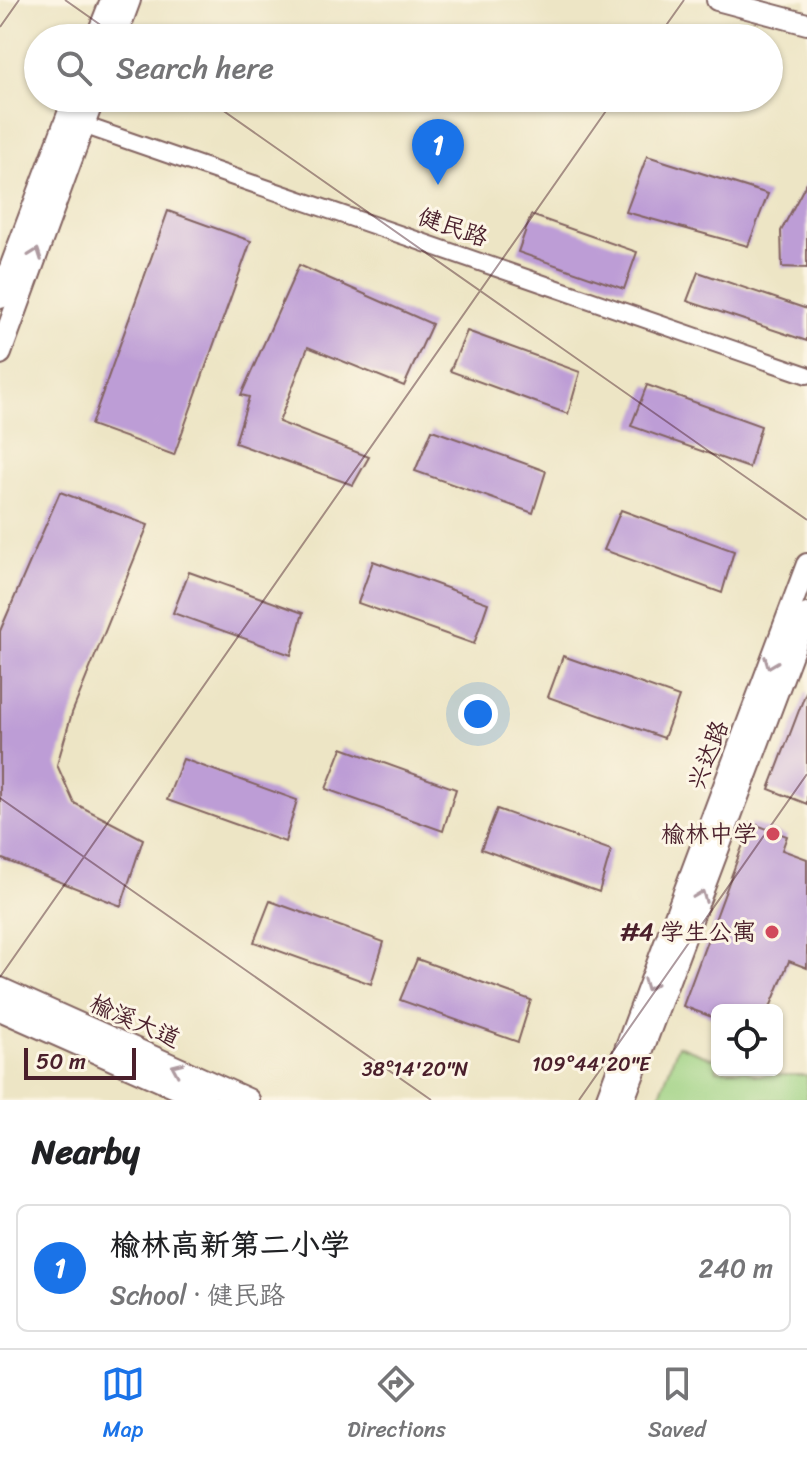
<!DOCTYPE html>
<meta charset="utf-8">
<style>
:root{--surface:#fff;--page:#f6f6f6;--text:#202124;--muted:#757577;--line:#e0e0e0;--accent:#1a73e8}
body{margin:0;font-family:Sriracha,"LXGW WenKai TC",sans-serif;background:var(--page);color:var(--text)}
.controls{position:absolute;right:24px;bottom:24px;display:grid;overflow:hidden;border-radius:12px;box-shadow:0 2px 6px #0004}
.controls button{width:72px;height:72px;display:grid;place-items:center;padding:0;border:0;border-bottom:2px solid var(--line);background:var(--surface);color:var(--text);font:40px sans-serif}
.scale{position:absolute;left:24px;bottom:20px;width:112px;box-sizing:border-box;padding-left:8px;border:4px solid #4a1f2b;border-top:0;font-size:22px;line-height:28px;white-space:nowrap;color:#4a1f2b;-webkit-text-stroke:6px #fcf5e5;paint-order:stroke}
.you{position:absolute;left:478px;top:714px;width:28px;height:28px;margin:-20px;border:6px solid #fff;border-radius:50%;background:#1a73e8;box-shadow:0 0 0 12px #1a73e833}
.badge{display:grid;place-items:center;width:52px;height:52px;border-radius:50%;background:var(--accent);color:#fff;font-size:26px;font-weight:700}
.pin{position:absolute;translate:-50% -66px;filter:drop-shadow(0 2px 4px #0008)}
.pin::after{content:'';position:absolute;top:42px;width:28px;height:24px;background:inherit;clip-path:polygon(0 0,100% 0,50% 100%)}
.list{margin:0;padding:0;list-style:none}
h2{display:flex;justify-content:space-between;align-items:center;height:104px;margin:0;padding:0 32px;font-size:34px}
h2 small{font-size:26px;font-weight:400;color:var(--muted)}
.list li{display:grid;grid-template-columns:52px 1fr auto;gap:24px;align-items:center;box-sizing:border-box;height:128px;margin:0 16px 16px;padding:0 16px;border:2px solid var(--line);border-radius:12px}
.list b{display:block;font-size:30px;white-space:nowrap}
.list p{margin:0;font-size:26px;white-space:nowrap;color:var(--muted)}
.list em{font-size:26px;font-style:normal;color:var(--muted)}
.icon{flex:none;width:44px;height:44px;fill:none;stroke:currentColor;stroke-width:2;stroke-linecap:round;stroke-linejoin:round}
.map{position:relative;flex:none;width:807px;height:1100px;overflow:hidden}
.search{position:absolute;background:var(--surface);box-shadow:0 2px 6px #0004;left:24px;right:24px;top:24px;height:88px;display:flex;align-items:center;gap:20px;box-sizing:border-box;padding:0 28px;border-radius:44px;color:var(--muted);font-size:30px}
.sheet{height:248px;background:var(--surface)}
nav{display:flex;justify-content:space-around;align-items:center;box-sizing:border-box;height:112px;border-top:2px solid var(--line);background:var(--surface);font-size:22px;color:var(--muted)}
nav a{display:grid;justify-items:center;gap:4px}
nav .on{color:var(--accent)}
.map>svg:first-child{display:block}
.green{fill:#9dd182;stroke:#747856;stroke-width:2}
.building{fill:#bd9dd6}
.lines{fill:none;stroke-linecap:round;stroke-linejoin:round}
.tertiary-casing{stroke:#836461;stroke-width:20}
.secondary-casing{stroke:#836461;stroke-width:24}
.primary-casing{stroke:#836461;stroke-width:26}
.tertiary{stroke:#fff;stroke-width:16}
.secondary{stroke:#fff;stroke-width:20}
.primary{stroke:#fff;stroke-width:22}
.oneway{stroke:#ae9aa0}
.ticks{fill:none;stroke:#4a1f2b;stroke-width:2;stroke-opacity:0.45}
.poi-dot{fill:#d1495b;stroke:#fcf5e5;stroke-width:3}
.labels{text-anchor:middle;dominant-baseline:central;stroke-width:6;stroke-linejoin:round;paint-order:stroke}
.street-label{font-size:24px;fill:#4a1f2b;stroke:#fcf5e5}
.poi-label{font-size:24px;fill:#4a1f2b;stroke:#fcf5e5;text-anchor:end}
.ticks-label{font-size:20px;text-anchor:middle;fill:#4a1f2b;stroke:#fcf5e5;stroke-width:6;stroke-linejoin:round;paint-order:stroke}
</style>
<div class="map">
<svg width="807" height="1100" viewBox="0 0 807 1100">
<rect width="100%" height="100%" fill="#fcf5e5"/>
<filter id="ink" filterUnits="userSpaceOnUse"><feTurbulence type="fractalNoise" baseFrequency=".0125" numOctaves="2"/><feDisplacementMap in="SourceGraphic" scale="16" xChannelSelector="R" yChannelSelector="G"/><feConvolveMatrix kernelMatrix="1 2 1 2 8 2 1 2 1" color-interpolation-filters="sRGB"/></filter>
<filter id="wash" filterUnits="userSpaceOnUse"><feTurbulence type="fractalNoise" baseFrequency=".006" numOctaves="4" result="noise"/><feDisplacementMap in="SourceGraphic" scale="32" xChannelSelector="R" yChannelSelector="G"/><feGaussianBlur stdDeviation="1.8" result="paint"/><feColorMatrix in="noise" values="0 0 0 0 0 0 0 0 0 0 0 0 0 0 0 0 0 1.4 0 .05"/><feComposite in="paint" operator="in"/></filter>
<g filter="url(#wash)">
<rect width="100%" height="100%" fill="#ede5c5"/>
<polygon class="green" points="678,1045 717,1060 717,1070 744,1070 756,1075 807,1075 807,1100 658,1100"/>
<g id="blocks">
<g class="building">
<polygon points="647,156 768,194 748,246 626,212"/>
<polygon points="807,182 807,268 782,267 781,231"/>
<polygon points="168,211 251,241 174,455 91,425"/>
<polygon points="531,215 637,252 624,289 518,252"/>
<polygon points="299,265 432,324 404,386 308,347 279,422 369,457 353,485 235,443 249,397 241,395"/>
<polygon points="698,272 807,309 807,341 687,301"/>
<polygon points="467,331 580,372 568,414 450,371"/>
<polygon points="647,385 761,426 749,468 631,426"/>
<polygon points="432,430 546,471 533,513 415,471"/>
<polygon points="60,492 148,525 72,713 57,765 74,803 143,839 121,906 0,858 0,631"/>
<polygon points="621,510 734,551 722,593 604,550"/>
<polygon points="373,561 488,603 474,644 358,603"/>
<polygon points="189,572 303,613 291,655 173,613"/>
<polygon points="563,656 679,697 664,738 548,697"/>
<polygon points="806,692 807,693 807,804 769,789"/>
<polygon points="342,748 456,789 443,831 326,789"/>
<polygon points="183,759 297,800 285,842 167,800"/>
<polygon points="497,809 611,850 599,892 481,849"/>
<polygon points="751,823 787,836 782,850 807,859 807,968 789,961 769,1010 735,1010 724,1007 723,1010 717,1010 717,1019 683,1006"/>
<polygon points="270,901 384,942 371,984 254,942"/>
<polygon points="417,959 531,1000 518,1042 400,1000"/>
</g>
</g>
</g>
<g filter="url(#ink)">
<use href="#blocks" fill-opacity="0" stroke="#836461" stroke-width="2"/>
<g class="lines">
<defs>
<polyline id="tertiary" points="83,125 807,375"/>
<g id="secondary">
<polyline points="717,0 807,24"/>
<polyline points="606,1100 807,564"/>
<polyline points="624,1100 807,614"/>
</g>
<g id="primary">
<polyline points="97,38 112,0"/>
<polyline points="115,38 129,0"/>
<polyline points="0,297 75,98"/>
<polyline points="0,353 93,98"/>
<polyline points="0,989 248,1100"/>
<polyline points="0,1009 205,1100"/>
</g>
</defs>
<use href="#tertiary" class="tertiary-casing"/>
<use href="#secondary" class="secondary-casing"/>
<use href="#primary" class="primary-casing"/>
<use href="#tertiary" class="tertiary"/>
<use href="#secondary" class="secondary"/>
<use href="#primary" class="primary"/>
</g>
<defs><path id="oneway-chevron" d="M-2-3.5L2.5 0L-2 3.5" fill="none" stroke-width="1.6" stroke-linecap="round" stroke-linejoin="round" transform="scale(2)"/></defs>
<g class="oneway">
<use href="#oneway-chevron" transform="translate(36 254) rotate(-70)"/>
<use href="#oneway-chevron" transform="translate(770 663) rotate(111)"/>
<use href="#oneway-chevron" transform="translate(701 896) rotate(-69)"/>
<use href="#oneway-chevron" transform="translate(649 985) rotate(111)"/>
<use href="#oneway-chevron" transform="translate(177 1068) rotate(-156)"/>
</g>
</g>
<path class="ticks" d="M 65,0 L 119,38M 0,27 L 19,0M 657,38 L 684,0M 205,98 L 807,520M 0,798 L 431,1100M 0,977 L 615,98M 579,1100 L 807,774"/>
<g class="poi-dot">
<circle cx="773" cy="834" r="8"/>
<circle cx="772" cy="932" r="8"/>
</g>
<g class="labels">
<g class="street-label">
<text transform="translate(453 227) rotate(19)">健民路</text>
<text transform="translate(708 755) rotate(-69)">兴达路</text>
<text transform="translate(135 1021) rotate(24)">榆溪大道</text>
</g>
<g class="poi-label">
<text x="757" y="834">榆林中学</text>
<text x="756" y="932">#4 学生公寓</text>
</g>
</g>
<g class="ticks-label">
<text x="591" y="1071">109°44'20"E</text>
<text x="415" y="1076">38°14'20"N</text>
</g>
</svg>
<div class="controls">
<button><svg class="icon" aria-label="locate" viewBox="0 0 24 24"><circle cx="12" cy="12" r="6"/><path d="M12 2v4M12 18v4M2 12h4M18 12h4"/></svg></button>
</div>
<div class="scale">50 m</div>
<div class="you"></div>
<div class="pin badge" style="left:438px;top:185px">1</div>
<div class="search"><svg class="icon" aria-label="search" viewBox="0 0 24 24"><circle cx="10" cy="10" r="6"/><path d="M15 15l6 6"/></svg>Search here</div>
</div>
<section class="sheet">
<h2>Nearby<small></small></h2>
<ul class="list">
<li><span class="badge">1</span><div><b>榆林高新第二小学</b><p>School · 健民路</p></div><em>240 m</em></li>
</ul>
</section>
<nav>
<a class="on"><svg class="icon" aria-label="map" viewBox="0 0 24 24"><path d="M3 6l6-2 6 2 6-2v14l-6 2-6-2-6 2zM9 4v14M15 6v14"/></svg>Map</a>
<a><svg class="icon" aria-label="directions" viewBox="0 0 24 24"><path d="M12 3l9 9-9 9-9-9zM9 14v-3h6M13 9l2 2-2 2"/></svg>Directions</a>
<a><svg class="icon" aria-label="saved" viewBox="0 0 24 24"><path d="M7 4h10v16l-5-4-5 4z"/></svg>Saved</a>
</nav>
